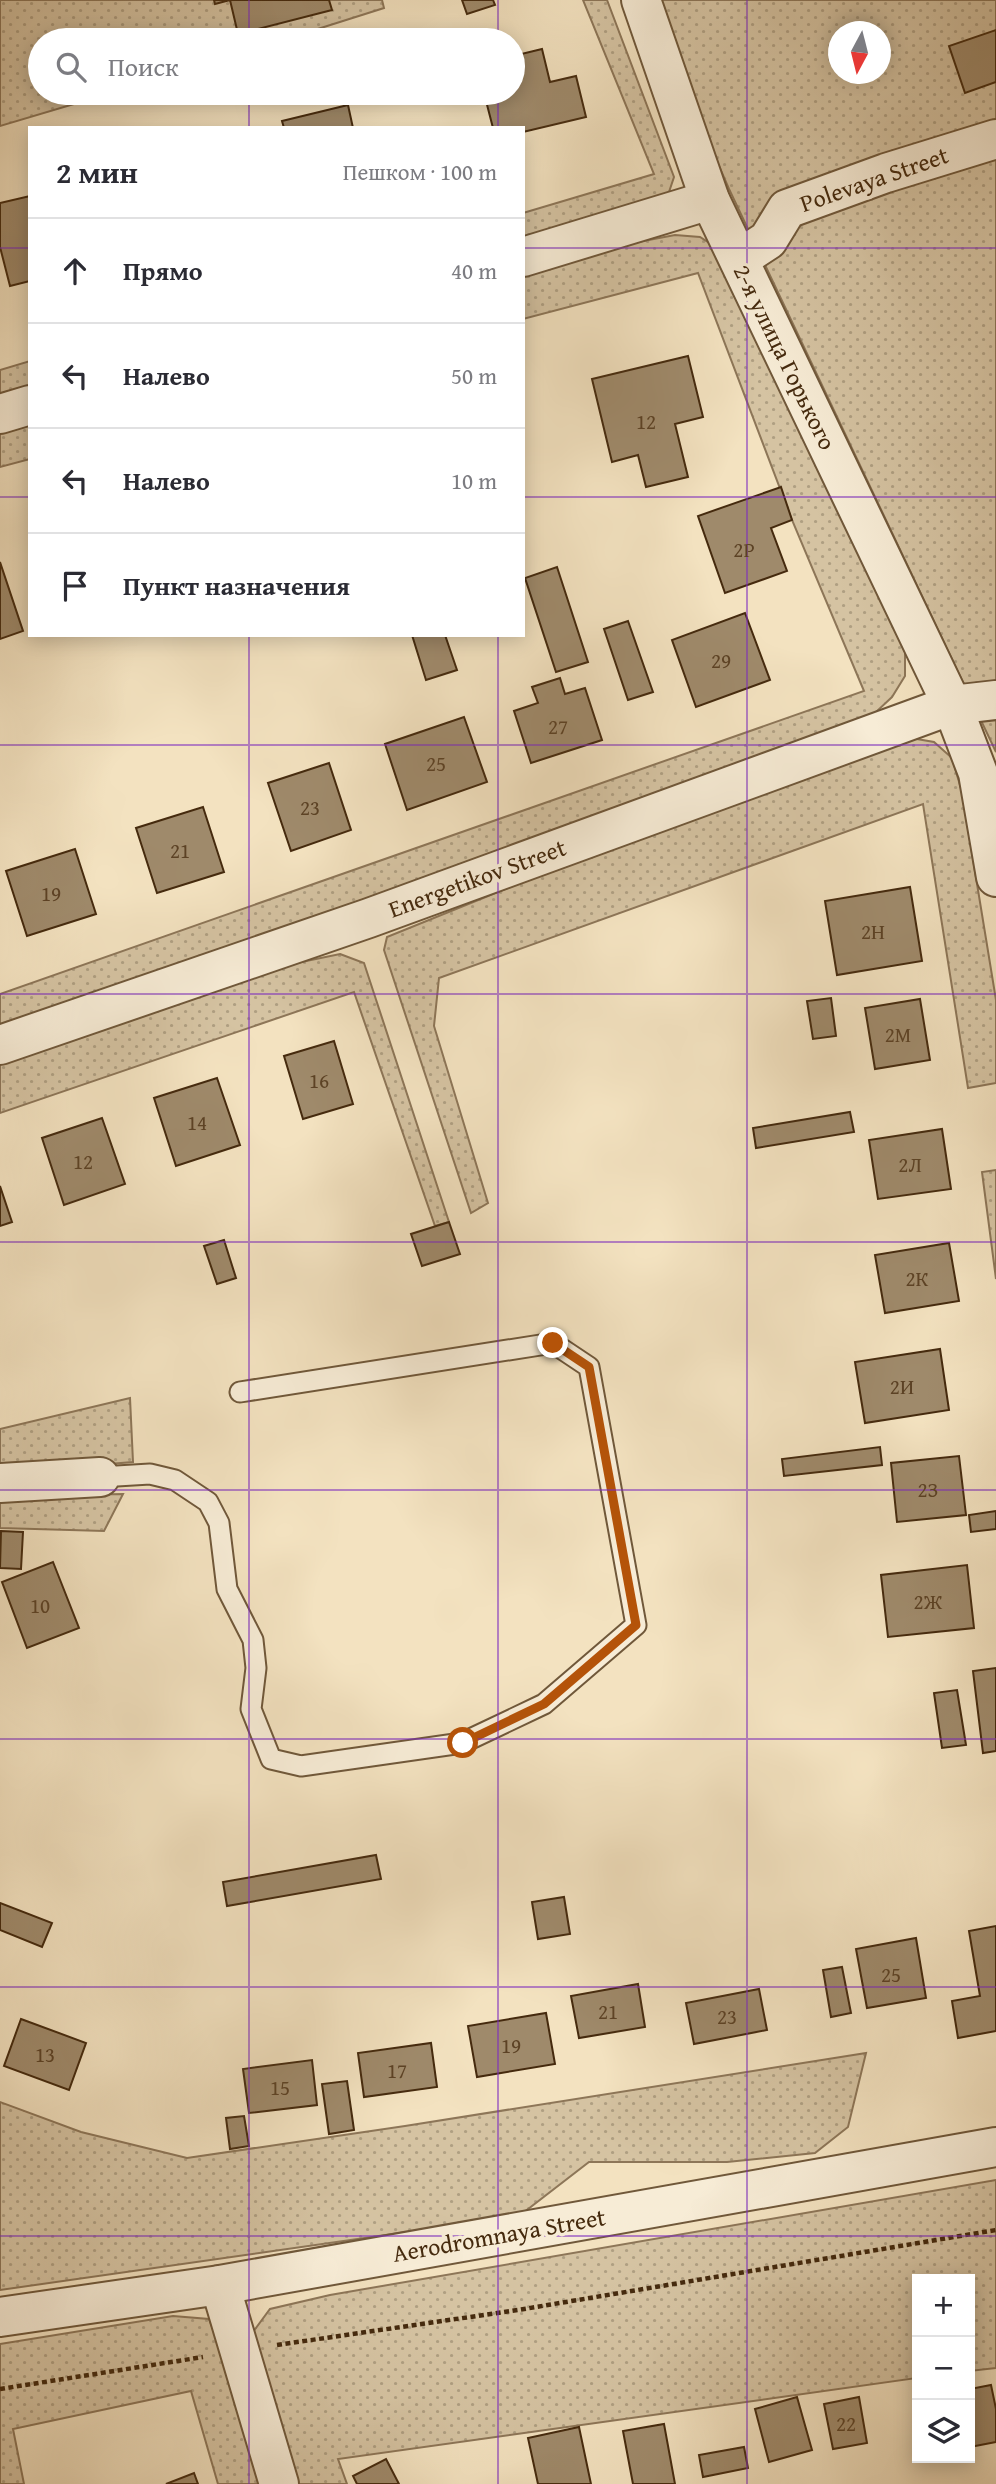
<!DOCTYPE html>
<html lang="ru">
<meta charset="utf-8">
<style>
:root{--surface:#fff;--page:#f7f7f7;--text:#2b2b33;--muted:#7c7c81;--line:#e1e1e2}
body{margin:0;font-family:"Gentium Book Plus",serif;background:var(--page);color:var(--text)}
.controls{position:absolute;right:21px;bottom:21px;display:grid;overflow:hidden;border-radius:0px;box-shadow:0 4px 18px #0003}
.controls button{width:63px;height:63px;display:grid;place-items:center;padding:0;border:0;border-bottom:2px solid var(--line);background:var(--surface);color:var(--text);font:35px sans-serif}
.compass{position:absolute;left:828px;top:21px;width:63px;height:63px;border-radius:50%;background:var(--surface);box-shadow:0 4px 18px #0003;rotate:187deg}
.stop{position:absolute;width:21px;height:21px;margin:-16px;border:5px solid #b45309;border-radius:50%;background:#fff}
.stop.end{background:#b45309;border-color:#fff;box-shadow:0 2px 7px #0008}
.list{margin:0;padding:0;list-style:none}
h2{display:flex;justify-content:space-between;align-items:center;height:91px;margin:0;padding:0 28px;font-size:30px}
h2 small{font-size:23px;font-weight:400;color:var(--muted)}
.list li{display:grid;grid-template-columns:46px 1fr auto;gap:21px;align-items:center;box-sizing:border-box;height:105px;padding:0 28px;border-top:2px solid var(--line)}
.list b{display:block;font-size:26px;white-space:nowrap}
.list em{font-size:23px;font-style:normal;color:var(--muted)}
.icon{flex:none;width:38px;height:38px;fill:none;stroke:currentColor;stroke-width:2;stroke-linecap:round;stroke-linejoin:round}
.map{position:relative;flex:none;width:996px;height:2484px;overflow:hidden}
.search{position:absolute;background:var(--surface);box-shadow:0 4px 18px #0003;left:28px;top:28px;width:497px;height:77px;display:flex;align-items:center;gap:18px;box-sizing:border-box;padding:0 24px;border-radius:38px;color:var(--muted);font-size:26px}
.panel{position:absolute;background:var(--surface);box-shadow:0 4px 18px #0003;left:28px;top:126px;width:497px;height:511px;border-radius:0px}
.map>svg:first-child{display:block}
.grass{fill:url(#grass-dots);stroke:#8d7658;stroke-width:2;fill-rule:evenodd}
.building{fill:#9f8a6b;stroke:#452a0e;stroke-width:2}
.lines{fill:none;stroke-linecap:round;stroke-linejoin:round}
.service-casing{stroke:#70583a;stroke-width:23}
.minor-casing{stroke:#70583a;stroke-width:42}
.tertiary-casing{stroke:#70583a;stroke-width:42}
.path{stroke:#452a0e;stroke-width:4.5;stroke-dasharray:5 3.5;stroke-linecap:butt}
.service{stroke:#f7ecd6;stroke-width:19}
.minor{stroke:#f7ecd6;stroke-width:38}
.tertiary{stroke:#f7ecd6;stroke-width:38}
.route{stroke:#b45309;stroke-width:9}
.grid{fill:none;stroke:#7b2cbf;stroke-width:2;stroke-opacity:0.55}
.labels{text-anchor:middle;dominant-baseline:central;stroke-width:7;stroke-linejoin:round;paint-order:stroke}
.number-label{font-size:21px;fill:#5c4225}
.street-label{font-size:24px;fill:#452a0e;stroke:#f7ecd6}
</style>
<div class="map">
<svg width="996" height="2484" viewBox="0 0 996 2484">
<defs>
<pattern id="grass-dots" width="8" height="8" patternUnits="userSpaceOnUse" patternTransform="scale(1.75)"><rect width="8" height="8" fill="#d5c3a2"/><path d="M2 2h.1M6 6h.1" fill="none" stroke="#af9f82" stroke-width="1.8" stroke-linecap="round"/></pattern>
</defs>
<rect width="100%" height="100%" fill="#f3e2c0"/>
<filter id="stains"><feTurbulence type="fractalNoise" baseFrequency=".00286" numOctaves="4"/><feColorMatrix values="0 0 0 0 .2 0 0 0 0 .09 0 0 0 0 .02 0 0 0 .5 -.17"/></filter>
<radialGradient id="worn" r=".72"><stop offset=".6" stop-color="#630" stop-opacity="0"/><stop offset="1" stop-color="#630" stop-opacity=".3"/></radialGradient>
<g class="grass">
<polygon points="0,0 382,0 384,8 283,40 40,40 40,93 111,93 0,126"/>
<polygon points="583,0 607,0 674,177 667,198 523,242 523,213 654,174"/>
<path d="M 647,0 L 996,0 L 996,752 L 729,189 ZM 838,32 L 880,32 L 880,74 L 838,74 Z"/>
<polygon points="675,235 700,237 714,246 831,487 905,652 905,676 892,697 875,713 520,845 0,1026 0,994 864,691 792,520 698,273 523,319 523,275 622,245"/>
<polygon points="30,361 30,387 0,396 0,370"/>
<polygon points="30,424 30,459 0,467 0,433"/>
<polygon points="911,738 934,742 952,758 962,792 996,1000 996,1083 968,1088 923,804 439,978 434,1026 488,1203 471,1213 384,950 387,937 520,883"/>
<polygon points="340,954 364,963 449,1222 435,1226 354,992 0,1113 0,1064 282,966"/>
<polygon points="996,1170 996,1279 982,1172"/>
<polygon points="130,1398 133,1462 0,1473 0,1429"/>
<polygon points="123,1494 104,1531 0,1528 0,1496"/>
<polygon points="866,2053 848,2127 815,2153 727,2162 589,2162 519,2216 0,2290 0,2102 81,2132 187,2158 405,2126"/>
<polygon points="996,2180 996,2368 970,2371 970,2279 917,2279 917,2378 338,2459 347,2484 295,2484 253,2332 270,2309 330,2295"/>
<polygon points="173,2316 209,2319 231,2377 261,2484 218,2484 191,2391 13,2429 24,2484 0,2484 0,2344"/>
</g>
<g class="building">
<polygon points="214,0 329,0 332,10 238,34 230,0 215,4"/>
<polygon points="462,0 493,0 495,5 467,14"/>
<polygon points="996,30 996,82 965,93 949,46"/>
<polygon points="542,49 550,82 576,76 586,117 523,132 523,128 493,128 484,93 513,93 513,56"/>
<polygon points="348,105 353,128 284,128 282,121"/>
<polygon points="30,196 30,281 10,286 0,247 0,203"/>
<polygon points="688,356 703,417 675,424 688,477 646,487 638,455 612,462 592,379"/>
<polygon points="781,487 792,520 771,528 787,571 725,593 698,516"/>
<polygon points="0,562 23,631 0,639"/>
<polygon points="557,567 588,662 556,672 525,578"/>
<polygon points="745,613 770,680 696,707 672,640"/>
<polygon points="628,621 653,692 628,700 604,629"/>
<polygon points="412,635 445,635 457,670 426,680"/>
<polygon points="560,678 565,694 585,688 602,740 531,763 514,711 538,703 532,687"/>
<polygon points="464,717 487,782 407,810 385,744"/>
<polygon points="329,763 351,830 291,851 268,783"/>
<polygon points="203,807 224,872 157,893 136,828"/>
<polygon points="75,849 96,914 27,936 6,871"/>
<polygon points="910,887 922,961 837,975 825,901"/>
<polygon points="831,998 836,1036 813,1039 807,1001"/>
<polygon points="920,999 930,1060 875,1069 865,1008"/>
<polygon points="334,1041 353,1104 303,1119 284,1056"/>
<polygon points="217,1078 240,1145 176,1166 154,1098"/>
<polygon points="850,1112 854,1132 756,1148 753,1128"/>
<polygon points="102,1118 125,1184 64,1205 42,1138"/>
<polygon points="942,1129 951,1189 878,1199 869,1140"/>
<polygon points="0,1186 12,1222 0,1226"/>
<polygon points="449,1222 460,1254 422,1266 411,1234"/>
<polygon points="224,1240 236,1278 217,1284 204,1246"/>
<polygon points="949,1243 959,1301 885,1313 875,1255"/>
<polygon points="940,1349 949,1410 865,1423 855,1362"/>
<polygon points="880,1447 882,1465 784,1476 782,1459"/>
<polygon points="959,1456 966,1515 897,1522 891,1463"/>
<polygon points="996,1511 996,1529 971,1532 969,1515"/>
<polygon points="1,1531 23,1532 21,1569 0,1568"/>
<polygon points="53,1562 79,1628 27,1648 2,1582"/>
<polygon points="967,1565 974,1628 888,1637 881,1575"/>
<polygon points="996,1668 996,1751 983,1753 973,1671"/>
<polygon points="957,1690 966,1745 942,1748 934,1693"/>
<polygon points="376,1855 381,1879 227,1906 223,1882"/>
<polygon points="564,1897 570,1934 538,1939 532,1902"/>
<polygon points="0,1903 52,1923 42,1947 0,1930"/>
<polygon points="996,1926 996,2031 958,2038 952,2001 980,1996 969,1931"/>
<polygon points="916,1938 926,1998 867,2008 856,1949"/>
<polygon points="842,1967 851,2013 831,2017 823,1970"/>
<polygon points="638,1984 645,2027 579,2038 571,1996"/>
<polygon points="759,1989 767,2030 694,2044 686,2003"/>
<polygon points="546,2013 555,2064 477,2077 468,2026"/>
<polygon points="21,2019 86,2043 69,2090 4,2066"/>
<polygon points="431,2043 437,2087 364,2097 358,2053"/>
<polygon points="312,2060 317,2105 249,2113 243,2069"/>
<polygon points="347,2081 354,2130 329,2134 322,2084"/>
<polygon points="244,2116 249,2146 230,2149 226,2118"/>
<polygon points="991,2385 996,2409 996,2442 970,2447 970,2389"/>
<polygon points="797,2397 812,2450 769,2462 755,2409"/>
<polygon points="859,2397 867,2443 833,2449 824,2404"/>
<polygon points="664,2424 675,2484 633,2484 623,2431"/>
<polygon points="579,2427 591,2484 538,2484 528,2438"/>
<polygon points="744,2447 748,2468 703,2477 699,2455"/>
<polygon points="386,2459 399,2484 357,2484 353,2476"/>
<polygon points="194,2473 198,2484 166,2484"/>
</g>
<g class="lines">
<defs>
<polyline id="service" points="100,1477 150,1474 175,1480 208,1502 219,1523 227,1589 253,1640 256,1668 251,1709 271,1759 301,1766 462,1743 544,1704 636,1625 589,1367 553,1343 240,1392"/>
<g id="minor">
<polyline points="641,0 710,200 952,705 978,773 996,877"/>
<polyline points="523,257 710,200"/>
<polyline points="739,259 768,240 787,209 886,173 996,139"/>
<polyline points="0,414 30,405"/>
<polyline points="0,1045 369,918 952,705 996,700"/>
<polyline points="0,1483 100,1477"/>
<polyline points="220,2285 279,2484"/>
</g>
<polyline id="tertiary" points="0,2317 220,2285 996,2147"/>
</defs>
<use href="#service" class="service-casing"/>
<use href="#minor" class="minor-casing"/>
<use href="#tertiary" class="tertiary-casing"/>
<g class="path">
<polyline points="277,2345 518,2310 996,2230"/>
<polyline points="0,2389 203,2357"/>
</g>
<use href="#service" class="service"/>
<use href="#minor" class="minor"/>
<use href="#tertiary" class="tertiary"/>
</g>
<g class="lines">
<polyline class="route" points="463,1743 544,1704 636,1625 589,1367 553,1343"/>
</g>
<path class="grid" d="M 249,0 L 249,40M 498,0 L 498,40M 747,0 L 747,2484M 249,93 L 249,128M 498,93 L 498,128M 0,248 L 30,248M 523,248 L 996,248M 0,497 L 30,497M 523,497 L 996,497M 249,635 L 249,2484M 498,635 L 498,2484M 0,745 L 996,745M 0,994 L 996,994M 0,1242 L 996,1242M 0,1490 L 996,1490M 0,1739 L 996,1739M 0,1987 L 996,1987M 0,2236 L 996,2236"/>
<g class="labels">
<g class="number-label">
<text x="646" y="421">12</text>
<text x="744" y="549">2Р</text>
<text x="721" y="660">29</text>
<text x="558" y="726">27</text>
<text x="436" y="763">25</text>
<text x="310" y="807">23</text>
<text x="180" y="850">21</text>
<text x="51" y="893">19</text>
<text x="873" y="931">2Н</text>
<text x="898" y="1034">2М</text>
<text x="319" y="1080">16</text>
<text x="197" y="1122">14</text>
<text x="83" y="1161">12</text>
<text x="910" y="1164">2Л</text>
<text x="917" y="1278">2К</text>
<text x="902" y="1386">2И</text>
<text x="928" y="1489">2З</text>
<text x="928" y="1601">2Ж</text>
<text x="40" y="1605">10</text>
<text x="891" y="1974">25</text>
<text x="608" y="2011">21</text>
<text x="727" y="2016">23</text>
<text x="511" y="2045">19</text>
<text x="45" y="2054">13</text>
<text x="397" y="2070">17</text>
<text x="280" y="2087">15</text>
<text x="846" y="2423">22</text>
</g>
<g class="street-label">
<text transform="translate(874 179) rotate(-19)">Polevaya Street</text>
<text transform="translate(785 357) rotate(64)">2-я улица Горького</text>
<text transform="translate(477 878) rotate(-20)">Energetikov Street</text>
<text transform="translate(499 2235) rotate(-10)">Aerodromnaya Street</text>
</g>
</g>
<rect width="100%" height="100%" filter="url(#stains)"/>
<rect width="100%" height="100%" fill="url(#worn)"/>
</svg>
<div class="controls">
<button>+</button>
<button>−</button>
<button><svg class="icon" aria-label="layers" viewBox="0 0 24 24"><path d="M12 4l9 5-9 5-9-5zM3 14l9 5 9-5"/></svg></button>
</div>
<svg class="compass" viewBox="-18 -18 36 36"><path d="M0-13l5 13h-10z" fill="#e53935"/><path d="M0 13l5-13h-10z" fill="#7c7c81"/></svg>
<div class="stop" style="left:463px;top:1743px"></div>
<div class="stop end" style="left:553px;top:1343px"></div>
<div class="search"><svg class="icon" aria-label="search" viewBox="0 0 24 24"><circle cx="10" cy="10" r="6"/><path d="M15 15l6 6"/></svg>Поиск</div>
<section class="panel">
<h2>2 мин<small>Пешком · 100 m</small></h2>
<ul class="list">
<li><svg class="icon" aria-label="ahead" viewBox="0 0 24 24"><path d="M12 20V5M6 11l6-6 6 6"/></svg><div><b>Прямо</b></div><em>40 m</em></li>
<li><svg class="icon" aria-label="left" viewBox="0 0 24 24"><path d="M17 20v-9H6M10 6l-5 5 5 5"/></svg><div><b>Налево</b></div><em>50 m</em></li>
<li><svg class="icon" aria-label="left" viewBox="0 0 24 24"><path d="M17 20v-9H6M10 6l-5 5 5 5"/></svg><div><b>Налево</b></div><em>10 m</em></li>
<li><svg class="icon" aria-label="arrive" viewBox="0 0 24 24"><path d="M6 21V4h12l-3 4 3 4H6"/></svg><div><b>Пункт назначения</b></div></li>
</ul>
</section>
</div>
